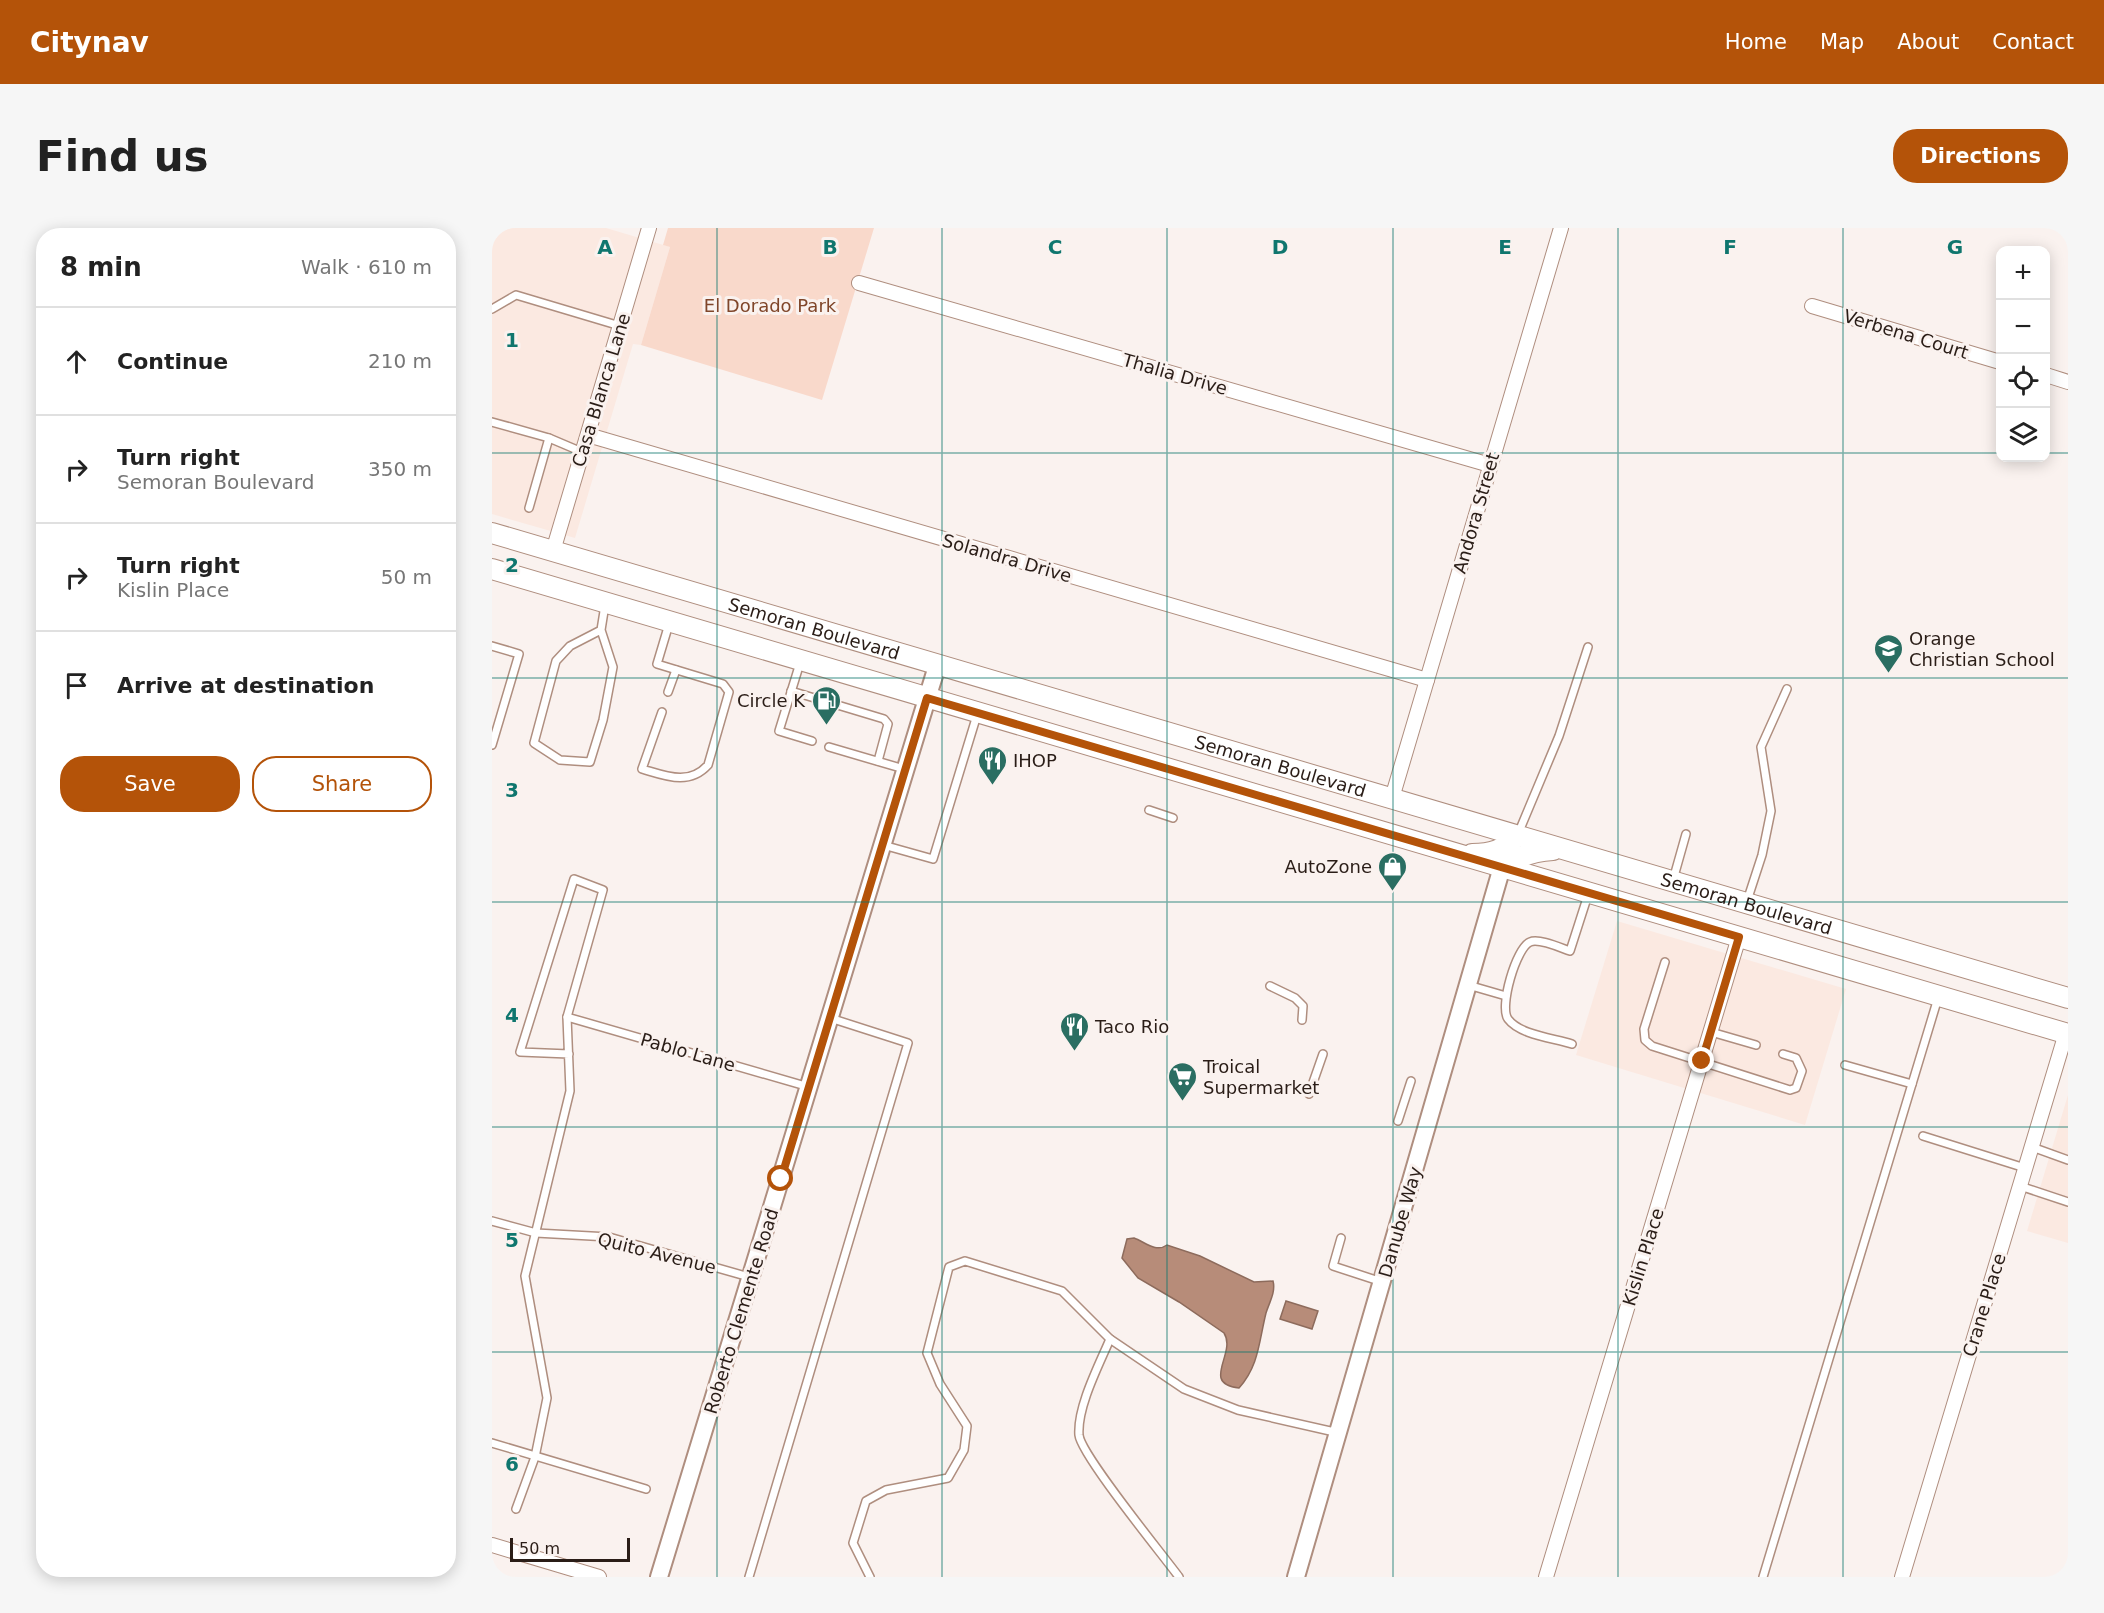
<!DOCTYPE html>
<meta charset="utf-8">
<style>
:root{--surface:#fff;--page:#f6f6f6;--text:#222;--muted:#767676;--line:#e0e0e0;--accent:#b45309}
body{margin:0;font-family:"DejaVu Sans",sans-serif;background:var(--page);color:var(--text)}
.controls{position:absolute;right:18px;top:18px;display:grid;overflow:hidden;border-radius:12px;box-shadow:0 3px 15px #0003}
.controls button{width:54px;height:54px;display:grid;place-items:center;padding:0;border:0;border-bottom:2px solid var(--line);background:var(--surface);color:var(--text);font:30px sans-serif}
.scale{position:absolute;left:18px;bottom:15px;width:120px;box-sizing:border-box;padding-left:6px;border:3px solid #2a1d17;border-top:0;font-size:16px;line-height:21px;white-space:nowrap;color:#2a1d17;-webkit-text-stroke:4px #faf2ef;paint-order:stroke}
.stop{position:absolute;width:18px;height:18px;margin:-14px;border:4px solid #b45309;border-radius:50%;background:#fff}
.stop.end{background:#b45309;border-color:#fff;box-shadow:0 2px 6px #0008}
.list{margin:0;padding:0;list-style:none}
h2{display:flex;justify-content:space-between;align-items:center;height:78px;margin:0;padding:0 24px;font-size:26px}
h2 small{font-size:20px;font-weight:400;color:var(--muted)}
.list li{display:grid;grid-template-columns:39px 1fr auto;gap:18px;align-items:center;box-sizing:border-box;height:108px;padding:0 24px;border-top:2px solid var(--line)}
.list b{display:block;font-size:22px;white-space:nowrap}
.list p{margin:0;font-size:20px;white-space:nowrap;color:var(--muted)}
.list em{font-size:20px;font-style:normal;color:var(--muted)}
.actions{display:flex;gap:12px;padding:18px 24px}
.actions a{flex:1;padding:14px 0;border:2px solid var(--accent);border-radius:24px;text-align:center;font-size:21px;color:var(--accent)}
.actions .main{background:var(--accent);color:#fff}
.icon{flex:none;width:33px;height:33px;fill:none;stroke:currentColor;stroke-width:2;stroke-linecap:round;stroke-linejoin:round}
.map{position:relative;flex:none;width:1576px;height:1349px;overflow:hidden;border-radius:24px}
header{display:flex;align-items:center;gap:36px;box-sizing:border-box;height:84px;padding:0 30px;background:var(--accent);color:#fff}
header strong{font-size:28px}
nav{display:flex;gap:33px;margin-inline-start:auto;font-size:21px}
.intro{display:flex;align-items:center;justify-content:space-between;box-sizing:border-box;height:144px;padding:0 36px}
h1{margin:0;font-size:42px}
.button{padding:15px 27px;border-radius:24px;background:var(--accent);color:#fff;font-size:21px;font-weight:700}
main{display:flex;gap:36px;padding:0 36px}
aside{flex:1;background:var(--surface);border-radius:24px;box-shadow:0 3px 15px #0003}
.map>svg:first-child{display:block}
.built{fill:#fbe9e1}
.green{fill:#f9d9cb}
.water{fill:#b78c79;stroke:#8d6b5c;stroke-width:1.5}
.lines{fill:none;stroke-linecap:round;stroke-linejoin:round}
.service-casing{stroke:#af8e7f;stroke-width:10}
.minor-casing{stroke:#af8e7f;stroke-width:16}
.tertiary-casing{stroke:#af8e7f;stroke-width:20}
.primary-casing{stroke:#af8e7f;stroke-width:22}
.service{stroke:#fff;stroke-width:7}
.minor{stroke:#fff;stroke-width:14}
.tertiary{stroke:#fff;stroke-width:16}
.primary{stroke:#fff;stroke-width:20}
.route{stroke:#b45309;stroke-width:8}
.grid{fill:none;stroke:#0f766e;stroke-width:1.5;stroke-opacity:0.55}
.labels{text-anchor:middle;dominant-baseline:central;stroke-width:6;stroke-linejoin:round;paint-order:stroke}
.park-label{font-size:18px;fill:#80462a;stroke:#faf2ef}
.street-label{font-size:18px;fill:#2a1d17;stroke:#faf2ef}
.poi-label{font-size:18px;fill:#2a1d17;stroke:#faf2ef;text-anchor:start}
.grid-label{font-size:20px;text-anchor:middle;font-weight:bold;fill:#0f766e;stroke:#faf2ef;stroke-width:6;stroke-linejoin:round;paint-order:stroke}
</style>
<header>
<strong>Citynav</strong>
<nav><a>Home</a><a>Map</a><a>About</a><a>Contact</a></nav>
</header>
<div class="intro"><h1>Find us</h1><a class="button">Directions</a></div>
<main>
<aside>
<h2>8 min<small>Walk · 610 m</small></h2>
<ul class="list">
<li><svg class="icon" aria-label="ahead" viewBox="0 0 24 24"><path d="M12 20V5M6 11l6-6 6 6"/></svg><div><b>Continue</b></div><em>210 m</em></li>
<li><svg class="icon" aria-label="right" viewBox="0 0 24 24"><path d="M7 20v-9h11M14 6l5 5-5 5"/></svg><div><b>Turn right</b><p>Semoran Boulevard</p></div><em>350 m</em></li>
<li><svg class="icon" aria-label="right" viewBox="0 0 24 24"><path d="M7 20v-9h11M14 6l5 5-5 5"/></svg><div><b>Turn right</b><p>Kislin Place</p></div><em>50 m</em></li>
<li><svg class="icon" aria-label="arrive" viewBox="0 0 24 24"><path d="M6 21V4h12l-3 4 3 4H6"/></svg><div><b>Arrive at destination</b></div></li>
</ul>
<div class="actions"><a class="main">Save</a><a>Share</a></div>
</aside>
<div class="map">
<svg width="1576" height="1349" viewBox="0 0 1576 1349">
<rect width="100%" height="100%" fill="#faf2ef"/>
<g class="built">
<polygon points="0,0 114,0 178,19 149,117 141,116 83,310 0,286"/>
<polygon points="1125,693 1354,761 1313,897 1084,827"/>
<polygon points="1576,867 1576,1015 1535,1003"/>
</g>
<polygon class="green" points="176,0 382,0 330,172 149,117 178,19 171,17"/>
<g class="water">
<path d="M 642,1010 C 653,1014 664,1025 675,1017 L 708,1028 L 762,1054 L 781,1053 C 784,1064 777,1075 774,1085 C 767,1113 767,1138 747,1160 C 708,1156 745,1125 732,1105 L 687,1074 L 646,1050 L 630,1030 L 635,1011 Z"/>
<polygon points="794,1073 826,1083 820,1101 788,1091"/>
</g>
<g class="lines">
<defs>
<g id="service">
<polyline points="0,81 24,67 128,98"/>
<polyline points="0,194 57,210 90,224"/>
<polyline points="37,280 57,210"/>
<polyline points="109,402 78,418 64,433 42,515 68,532 98,534 111,492 121,439 109,402 113,377"/>
<polyline points="0,418 27,426 0,517"/>
<polyline points="308,435 287,503 320,513"/>
<polyline points="299,463 392,491 396,496 386,533"/>
<polyline points="176,464 184,442"/>
<path d="M 170,484 L 150,541 C 174,548 197,558 216,537 L 237,464 L 231,456 L 165,436 L 177,396"/>
<polyline points="337,519 412,541"/>
<polyline points="657,582 681,590"/>
<polyline points="1026,606 1067,508 1096,419"/>
<polyline points="391,617 441,631 485,487"/>
<polyline points="1181,652 1194,606"/>
<polyline points="1255,673 1270,627 1279,583 1269,519 1295,461"/>
<polyline points="1173,734 1152,801 1153,812 1160,818 1298,862 1304,860 1310,843 1304,830 1291,826"/>
<polyline points="976,757 1014,768"/>
<polyline points="778,758 803,770 811,778 810,792"/>
<polyline points="75,789 317,859"/>
<polyline points="1219,804 1264,817"/>
<path d="M 1080,816 C 1061,810 1028,807 1016,791 C 1007,779 1024,720 1038,714 C 1047,710 1069,720 1078,723 L 1096,667"/>
<polyline points="1353,837 1420,856"/>
<polyline points="817,866 831,826"/>
<polyline points="906,893 919,853"/>
<polyline points="1431,908 1533,940"/>
<polyline points="1540,919 1576,932"/>
<polyline points="1528,958 1576,974"/>
<polyline points="0,993 44,1005 117,1009 257,1049"/>
<polyline points="849,1010 841,1038 890,1054"/>
<path d="M 618,1111 C 607,1137 585,1179 587,1207 C 589,1227 670,1326 687,1349"/>
<polyline points="0,1215 154,1261"/>
<polyline points="24,1281 43,1229 55,1170 33,1048 78,863 75,789 111,662 82,651 28,824 77,826"/>
<polyline points="257,1349 416,815 338,790"/>
<polyline points="378,1349 361,1315 374,1273 394,1262 456,1250 472,1222 475,1198 448,1156 435,1125 457,1039 473,1033 570,1063 618,1111 692,1161 746,1182 847,1205"/>
<polyline points="1271,1349 1446,770"/>
</g>
<g id="minor">
<polyline points="367,55 998,237"/>
<polyline points="1320,78 1508,134"/>
<polyline points="1554,147 1576,154"/>
<polyline points="96,207 935,452"/>
<polyline points="61,323 157,0"/>
<polyline points="900,570 1069,0"/>
<polyline points="0,1317 107,1349"/>
<polyline points="1054,1349 1247,709"/>
<polyline points="1410,1349 1574,805"/>
</g>
<g id="tertiary">
<polyline points="167,1349 445,438"/>
<polyline points="804,1349 1010,639"/>
</g>
<g id="primary">
<path id="s1" d="M 0,305 L 1576,770"/>
<polyline points="0,341 1576,806"/>
<path d="M 980,626 C 1000,626 1011,622 1025,608"/>
<path d="M 1010,639 C 1026,628 1041,623 1061,622"/>
</g>
</defs>
<use href="#service" class="service-casing"/>
<use href="#minor" class="minor-casing"/>
<use href="#tertiary" class="tertiary-casing"/>
<use href="#primary" class="primary-casing"/>
<use href="#service" class="service"/>
<use href="#minor" class="minor"/>
<use href="#tertiary" class="tertiary"/>
<use href="#primary" class="primary"/>
</g>
<g class="lines">
<polyline class="route" points="289,951 435,470 1247,709 1210,833"/>
</g>
<path class="grid" d="M 225,0 L 225,1349M 450,0 L 450,1349M 675,0 L 675,1349M 901,0 L 901,1349M 1126,0 L 1126,1349M 1351,0 L 1351,1349M 0,225 L 1508,225M 1554,225 L 1576,225M 0,450 L 1576,450M 0,674 L 1576,674M 0,899 L 1576,899M 0,1124 L 1576,1124"/>
<defs>
<symbol id="school-pin" viewBox="-11 -11 22 30"><path d="M0 17L-7.5 6A9.5 9.5 0 1 1 7.5 6Z" fill="#2a6e62" stroke="#faf2ef"/><path d="M0-5L7-2L0 1L-7-2ZM-4 1L0 2.5L4 1V4Q0 6-4 4Z" fill="#fff"/></symbol>
<symbol id="fuel-pin" viewBox="-11 -11 22 30"><path d="M0 17L-7.5 6A9.5 9.5 0 1 1 7.5 6Z" fill="#2a6e62" stroke="#faf2ef"/><path d="M-5.5-6h7V0h2V4h1.3V-2.5L3-4.5l.8-.8L6-3V5H2.5V1h-1V6h-7ZM-4.2-4.7v3.2H.2V-4.7Z" fill="#fff"/></symbol>
<symbol id="restaurant-pin" viewBox="-11 -11 22 30"><path d="M0 17L-7.5 6A9.5 9.5 0 1 1 7.5 6Z" fill="#2a6e62" stroke="#faf2ef"/><path d="M-5-6h1v4h1v-4h1v4h1v-4h1v5L-1.5 .5V6h-2V.5L-5-1ZM5-6V6H3V1.5H1.5Q1.5-4 5-6Z" fill="#fff"/></symbol>
<symbol id="shop-pin" viewBox="-11 -11 22 30"><path d="M0 17L-7.5 6A9.5 9.5 0 1 1 7.5 6Z" fill="#2a6e62" stroke="#faf2ef"/><path d="M-5-2.5h2.3a2.7 3.5 0 0 1 5.4 0H5L5.5 6h-11ZM-1.5-2.5h3a1.5 2.3 0 0 0-3 0Z" fill="#fff"/></symbol>
<symbol id="supermarket-pin" viewBox="-11 -11 22 30"><path d="M0 17L-7.5 6A9.5 9.5 0 1 1 7.5 6Z" fill="#2a6e62" stroke="#faf2ef"/><path d="M-6-5.5h2.5l.6 2H6L4.5 2H-2.5L-4.4-4H-6ZM-1.5 3.2a1.3 1.3 0 1 0 .1 0ZM3 3.2a1.3 1.3 0 1 0 .1 0Z" fill="#fff"/></symbol>
</defs>
<g fill-rule="evenodd">
<use href="#school-pin" x="1380" y="404" width="33" height="45"/>
<use href="#fuel-pin" x="318" y="456" width="33" height="45"/>
<use href="#restaurant-pin" x="484" y="516" width="33" height="45"/>
<use href="#shop-pin" x="884" y="622" width="33" height="45"/>
<use href="#restaurant-pin" x="566" y="782" width="33" height="45"/>
<use href="#supermarket-pin" x="674" y="832" width="33" height="45"/>
</g>
<g class="labels">
<g class="park-label">
<text x="278" y="77">El Dorado Park</text>
</g>
<g class="street-label">
<text transform="translate(1414 106) rotate(17)">Verbena Court</text>
<text transform="translate(683 146) rotate(16)">Thalia Drive</text>
<text transform="translate(109 162) rotate(-73)">Casa Blanca Lane</text>
<text transform="translate(984 285) rotate(-74)">Andora Street</text>
<text transform="translate(515 330) rotate(16)">Solandra Drive</text>
<text stroke="none"><textPath href="#s1" startOffset="336">Semoran Boulevard</textPath></text>
<text stroke="none"><textPath href="#s1" startOffset="822">Semoran Boulevard</textPath></text>
<text stroke="none"><textPath href="#s1" startOffset="1308">Semoran Boulevard</textPath></text>
<text transform="translate(196 824) rotate(16)">Pablo Lane</text>
<text transform="translate(908 994) rotate(-74)">Danube Way</text>
<text transform="translate(165 1025) rotate(14)">Quito Avenue</text>
<text transform="translate(1151 1029) rotate(-73)">Kislin Place</text>
<text transform="translate(1492 1077) rotate(-73)">Crane Place</text>
<text transform="translate(249 1083) rotate(-73)">Roberto Clemente Road</text>
</g>
<g class="poi-label">
<text x="1417" y="410">Orange<tspan x="1417" dy="21">Christian School</tspan></text>
<text x="313" y="472" text-anchor="end">Circle K</text>
<text x="521" y="532">IHOP</text>
<text x="880" y="638" text-anchor="end">AutoZone</text>
<text x="603" y="798">Taco Rio</text>
<text x="711" y="838">Troical<tspan x="711" dy="21">Supermarket</tspan></text>
</g>
</g>
<g class="grid-label">
<text x="113" y="26">A</text>
<text x="338" y="26">B</text>
<text x="563" y="26">C</text>
<text x="788" y="26">D</text>
<text x="1013" y="26">E</text>
<text x="1238" y="26">F</text>
<text x="1463" y="26">G</text>
<text x="20" y="119">1</text>
<text x="20" y="344">2</text>
<text x="20" y="569">3</text>
<text x="20" y="794">4</text>
<text x="20" y="1019">5</text>
<text x="20" y="1243">6</text>
</g>
</svg>
<div class="controls">
<button>+</button>
<button>−</button>
<button><svg class="icon" aria-label="locate" viewBox="0 0 24 24"><circle cx="12" cy="12" r="6"/><path d="M12 2v4M12 18v4M2 12h4M18 12h4"/></svg></button>
<button><svg class="icon" aria-label="layers" viewBox="0 0 24 24"><path d="M12 4l9 5-9 5-9-5zM3 14l9 5 9-5"/></svg></button>
</div>
<div class="scale">50 m</div>
<div class="stop" style="left:289px;top:951px"></div>
<div class="stop end" style="left:1210px;top:833px"></div>
</div>
</main>
